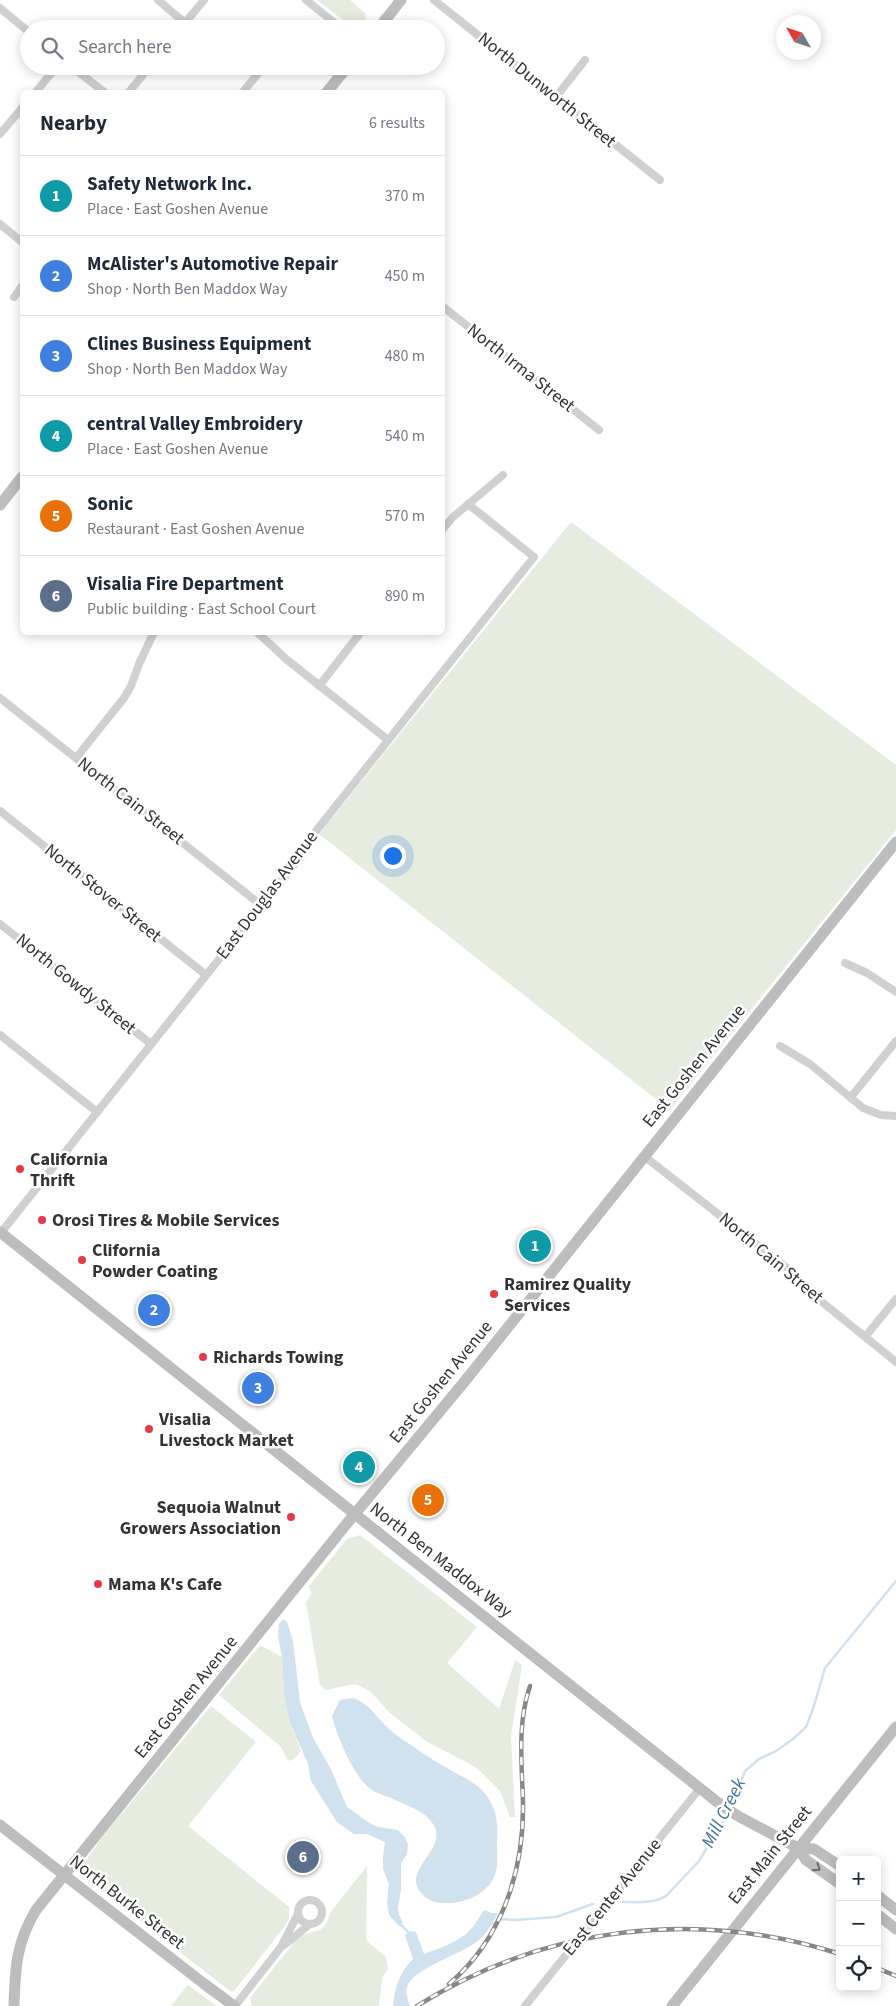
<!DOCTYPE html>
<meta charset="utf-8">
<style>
:root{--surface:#fff;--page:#f6f6f7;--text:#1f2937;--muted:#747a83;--line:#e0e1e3;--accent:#1a73e8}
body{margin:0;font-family:"Source Sans 3",sans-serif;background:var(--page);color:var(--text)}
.controls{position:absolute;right:15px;bottom:15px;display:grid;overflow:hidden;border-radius:8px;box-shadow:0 2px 12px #0003}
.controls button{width:45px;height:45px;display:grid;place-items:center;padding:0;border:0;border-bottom:1px solid var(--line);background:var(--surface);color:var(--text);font:25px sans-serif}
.compass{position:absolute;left:776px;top:15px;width:45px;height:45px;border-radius:50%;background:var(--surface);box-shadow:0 2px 12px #0003;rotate:309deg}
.you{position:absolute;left:392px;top:855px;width:18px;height:18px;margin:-12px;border:4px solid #fff;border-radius:50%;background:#1a73e8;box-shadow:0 0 0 8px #1a73e833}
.badge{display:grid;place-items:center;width:32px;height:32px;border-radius:50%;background:var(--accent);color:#fff;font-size:16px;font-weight:700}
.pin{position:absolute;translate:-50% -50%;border:2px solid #fff;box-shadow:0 1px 5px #0006}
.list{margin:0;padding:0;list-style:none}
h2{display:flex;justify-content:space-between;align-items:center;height:65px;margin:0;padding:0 20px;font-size:21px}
h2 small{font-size:16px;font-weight:400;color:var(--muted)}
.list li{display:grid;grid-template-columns:32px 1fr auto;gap:15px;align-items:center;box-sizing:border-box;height:80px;padding:0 20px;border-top:1px solid var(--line)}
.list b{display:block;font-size:19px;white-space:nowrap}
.list p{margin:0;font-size:16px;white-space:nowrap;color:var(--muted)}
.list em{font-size:16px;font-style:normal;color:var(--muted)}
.icon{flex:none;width:28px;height:28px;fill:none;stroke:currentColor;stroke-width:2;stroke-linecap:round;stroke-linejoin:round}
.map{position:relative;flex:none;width:896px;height:2006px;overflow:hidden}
.search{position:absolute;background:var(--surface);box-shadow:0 2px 12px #0003;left:20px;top:20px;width:425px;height:55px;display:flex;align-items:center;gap:12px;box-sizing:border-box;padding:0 18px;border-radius:28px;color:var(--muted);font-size:19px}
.panel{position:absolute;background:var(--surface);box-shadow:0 2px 12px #0003;left:20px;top:90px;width:425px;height:545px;border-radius:8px}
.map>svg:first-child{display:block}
.green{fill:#e6ecdf}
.water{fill:#cfe2ee}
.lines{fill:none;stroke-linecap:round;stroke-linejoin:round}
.stream{stroke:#cfe2ee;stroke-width:2.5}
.street{stroke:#d0d0d0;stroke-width:8}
.secondary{stroke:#bdbdbd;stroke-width:11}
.rail-casing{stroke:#888;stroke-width:4.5}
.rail{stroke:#fff;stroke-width:2.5;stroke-dasharray:8;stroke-linecap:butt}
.oneway{stroke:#6a6a6a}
.poi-dot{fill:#e63946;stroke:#fff;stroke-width:2}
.labels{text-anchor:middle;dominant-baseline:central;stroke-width:5;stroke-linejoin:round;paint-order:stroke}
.street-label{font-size:18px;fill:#333;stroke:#fff}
.poi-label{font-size:18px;font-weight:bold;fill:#333;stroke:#fff;text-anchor:start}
.water-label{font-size:19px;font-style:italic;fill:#3f7597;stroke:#fff}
</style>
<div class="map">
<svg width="896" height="2006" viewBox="0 0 896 2006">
<rect width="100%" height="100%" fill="#fff"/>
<g class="green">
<polygon points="317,0 350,0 365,13 366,22 358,28 352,27"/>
<polygon points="571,522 896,765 896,830 670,1110 319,834"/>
<polygon points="360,1535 477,1627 447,1663 499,1709 515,1660 522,1665 511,1737 515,1817 510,1817 500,1791 477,1768 426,1741 389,1712 370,1691 355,1684 326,1690 320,1685 306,1603 311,1594 309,1586 347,1539"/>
<polygon points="260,1645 282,1657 284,1695 290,1723 301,1751 294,1759 288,1761 281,1747 219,1695"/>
<polygon points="211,1706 256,1742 188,1826 289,1907 289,1918 285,1926 234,1991 230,1991 86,1879 85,1874 81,1872 89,1856 103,1836"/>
<polygon points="367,1866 366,1935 367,1941 386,1957 388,1969 382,1978 379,2006 252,2006 250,1998 299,1936 320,1930 327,1923 330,1913"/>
<polygon points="188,1985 217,2006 171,2006"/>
</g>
<g class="water">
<polygon points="283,1619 287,1622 293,1641 300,1702 313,1738 331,1769 347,1807 371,1824 378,1827 398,1830 405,1837 408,1845 407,1854 401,1863 401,1890 398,1907 399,1915 403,1923 399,1926 389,1915 387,1903 389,1884 383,1869 383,1856 385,1842 367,1834 354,1834 337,1822 311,1781 308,1764 290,1723 284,1695 282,1657 278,1636 279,1624"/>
<path d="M 353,1698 C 369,1703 377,1718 389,1729 C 397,1736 406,1742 414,1747 C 426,1756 440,1764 452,1771 C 465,1778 477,1783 486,1795 C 498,1811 498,1826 497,1845 C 497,1853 498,1863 496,1871 C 491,1893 465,1904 445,1903 C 436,1903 428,1901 422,1894 C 398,1869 455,1848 430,1820 C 421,1809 403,1804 391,1798 C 383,1795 373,1792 367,1786 C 352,1772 337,1736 332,1716 L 340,1700 Z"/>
<path d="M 485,1910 L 491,1913 L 498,1913 C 492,1925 486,1935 475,1943 C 460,1954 411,1970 407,1987 C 405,1993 408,2000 410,2006 L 393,2006 C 395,1987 399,1973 413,1959 L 405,1935 L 411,1931 L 416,1932 L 424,1954 C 439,1948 460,1942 471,1929 C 477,1923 479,1915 485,1910 Z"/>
</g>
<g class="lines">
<g class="stream">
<polyline points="731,1806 745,1771 759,1759 776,1751 793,1739 806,1727 813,1709 825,1668 896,1581"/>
<path d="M 623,1902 C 637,1902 656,1904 667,1895 L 699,1861 L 728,1813"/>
<polyline points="399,1923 409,1933"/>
<polyline points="491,1925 502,1919 516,1920 556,1917 593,1904"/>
</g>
<g class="street">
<polyline points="158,0 185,23"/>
<polyline points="306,0 342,29"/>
<polyline points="434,0 660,180"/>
<polyline points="0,8 29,32"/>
<polyline points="180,29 204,0"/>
<polyline points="71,66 104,92"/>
<polyline points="36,92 57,66"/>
<polyline points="129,92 150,66"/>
<polyline points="243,92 264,66"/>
<polyline points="556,97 585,60"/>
<polyline points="0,134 22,108"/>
<polyline points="0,224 22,242"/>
<polyline points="14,297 22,286"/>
<polyline points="442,306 599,430"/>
<polyline points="442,530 453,517 503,475"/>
<polyline points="257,632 286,659 388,740"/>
<polyline points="319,686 361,632"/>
<polyline points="0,698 261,905"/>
<polyline points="76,758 124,698 131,686 139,664 154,632"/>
<polyline points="0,811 206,975"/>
<polyline points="0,924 151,1044"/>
<polyline points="845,963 867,973 896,992"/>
<polyline points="0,1035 97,1112"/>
<polyline points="780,1046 810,1064 863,1108 881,1115 896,1116"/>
<polyline points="851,1097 896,1041"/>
<polyline points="644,1156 787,1268 812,1294 896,1362"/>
<polyline points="0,1234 302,855 316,831 534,557 468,504"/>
<polyline points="865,1337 896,1299"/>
<circle cx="310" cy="1912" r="12"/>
<polyline points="283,1946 310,1924"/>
<polyline points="235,2006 281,1947 298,1914"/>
<polyline points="525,2006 700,1788"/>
</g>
<g class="secondary">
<polyline points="378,29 401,0"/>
<polyline points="327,92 348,66"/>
<polyline points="0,505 22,477"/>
<polyline points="0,1232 721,1805 738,1816 798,1848 814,1849 840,1866"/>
<polyline points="0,1825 203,1983 234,2006"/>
<polyline points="798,1848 806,1860 840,1884"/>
<polyline points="877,1895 896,1910"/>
<polyline points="877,1914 896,1929"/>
<path d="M 14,2006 C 15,1969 16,1943 36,1910 L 344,1527 L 465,1381 L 896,842"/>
<polyline points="672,2006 896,1727"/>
</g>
<defs>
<g id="rail">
<polyline points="877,1968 896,1976"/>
<path d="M 449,1984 C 502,1939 524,1871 523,1803 C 522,1764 517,1724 530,1686"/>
<path d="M 417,2006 C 545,1926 696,1908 840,1954"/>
</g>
</defs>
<use href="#rail" class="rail-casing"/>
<use href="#rail" class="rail"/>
</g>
<defs><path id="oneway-chevron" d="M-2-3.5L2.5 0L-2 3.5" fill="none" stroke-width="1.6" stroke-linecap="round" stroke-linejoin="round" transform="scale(1.25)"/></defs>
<use class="oneway" href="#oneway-chevron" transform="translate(817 1868) rotate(35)"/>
<g class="poi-dot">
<circle cx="20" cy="1169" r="5"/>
<circle cx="42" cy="1220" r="5"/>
<circle cx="82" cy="1260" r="5"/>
<circle cx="494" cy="1294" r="5"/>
<circle cx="203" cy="1357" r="5"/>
<circle cx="149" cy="1429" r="5"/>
<circle cx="291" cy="1517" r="5"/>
<circle cx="98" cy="1584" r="5"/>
</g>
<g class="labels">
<g class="street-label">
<text transform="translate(547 90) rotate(39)">North Dunworth Street</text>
<text transform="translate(521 368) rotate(38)">North Irma Street</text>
<text transform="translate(131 801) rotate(38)">North Cain Street</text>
<text transform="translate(103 893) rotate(39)">North Stover Street</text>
<text transform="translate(267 895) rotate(-53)">East Douglas Avenue</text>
<text transform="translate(76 984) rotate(39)">North Gowdy Street</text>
<text transform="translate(694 1066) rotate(-51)">East Goshen Avenue</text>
<text transform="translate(771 1258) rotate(40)">North Cain Street</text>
<text transform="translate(441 1382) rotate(-51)">East Goshen Avenue</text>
<text transform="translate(441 1560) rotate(38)">North Ben Maddox Way</text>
<text transform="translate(186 1697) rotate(-51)">East Goshen Avenue</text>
<text transform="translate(770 1855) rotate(-51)">East Main Street</text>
<text transform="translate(612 1897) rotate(-51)">East Center Avenue</text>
<text transform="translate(127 1902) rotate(38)">North Burke Street</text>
</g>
<g class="poi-label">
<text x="30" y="1159">California<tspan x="30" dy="21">Thrift</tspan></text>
<text x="52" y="1220">Orosi Tires &amp; Mobile Services</text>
<text x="92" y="1250">Clifornia<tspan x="92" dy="21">Powder Coating</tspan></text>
<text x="504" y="1284">Ramirez Quality<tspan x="504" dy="21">Services</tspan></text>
<text x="213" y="1357">Richards Towing</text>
<text x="159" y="1419">Visalia<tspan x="159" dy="21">Livestock Market</tspan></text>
<text x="281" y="1507" text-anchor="end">Sequoia Walnut<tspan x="281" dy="21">Growers Association</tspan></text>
<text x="108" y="1584">Mama K's Cafe</text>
</g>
<g class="water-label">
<text transform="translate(724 1813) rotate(-63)">Mill Creek</text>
</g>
</g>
</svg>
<div class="controls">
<button>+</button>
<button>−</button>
<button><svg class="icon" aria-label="locate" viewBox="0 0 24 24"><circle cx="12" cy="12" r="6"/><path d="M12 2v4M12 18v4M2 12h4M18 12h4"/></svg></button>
</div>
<svg class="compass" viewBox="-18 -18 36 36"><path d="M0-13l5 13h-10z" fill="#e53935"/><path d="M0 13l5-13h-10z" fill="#747a83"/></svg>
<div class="you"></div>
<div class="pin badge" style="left:535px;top:1246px;background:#0f9aa8">1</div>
<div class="pin badge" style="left:154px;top:1310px;background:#3f7fe0">2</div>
<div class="pin badge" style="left:258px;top:1388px;background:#3f7fe0">3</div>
<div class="pin badge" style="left:359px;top:1467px;background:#0f9aa8">4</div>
<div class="pin badge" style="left:428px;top:1500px;background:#e8710a">5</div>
<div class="pin badge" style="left:303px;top:1857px;background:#5c6f8a">6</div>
<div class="search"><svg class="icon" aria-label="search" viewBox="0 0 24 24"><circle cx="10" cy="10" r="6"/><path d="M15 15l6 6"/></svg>Search here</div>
<section class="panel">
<h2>Nearby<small>6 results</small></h2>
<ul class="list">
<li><span class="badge" style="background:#0f9aa8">1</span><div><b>Safety Network Inc.</b><p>Place · East Goshen Avenue</p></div><em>370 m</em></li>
<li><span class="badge" style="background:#3f7fe0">2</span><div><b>McAlister's Automotive Repair</b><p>Shop · North Ben Maddox Way</p></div><em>450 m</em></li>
<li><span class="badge" style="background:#3f7fe0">3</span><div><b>Clines Business Equipment</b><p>Shop · North Ben Maddox Way</p></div><em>480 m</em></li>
<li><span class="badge" style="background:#0f9aa8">4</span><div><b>central Valley Embroidery</b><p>Place · East Goshen Avenue</p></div><em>540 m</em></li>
<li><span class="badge" style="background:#e8710a">5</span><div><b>Sonic</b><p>Restaurant · East Goshen Avenue</p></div><em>570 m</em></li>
<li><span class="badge" style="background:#5c6f8a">6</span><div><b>Visalia Fire Department</b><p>Public building · East School Court</p></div><em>890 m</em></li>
</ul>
</section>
</div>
